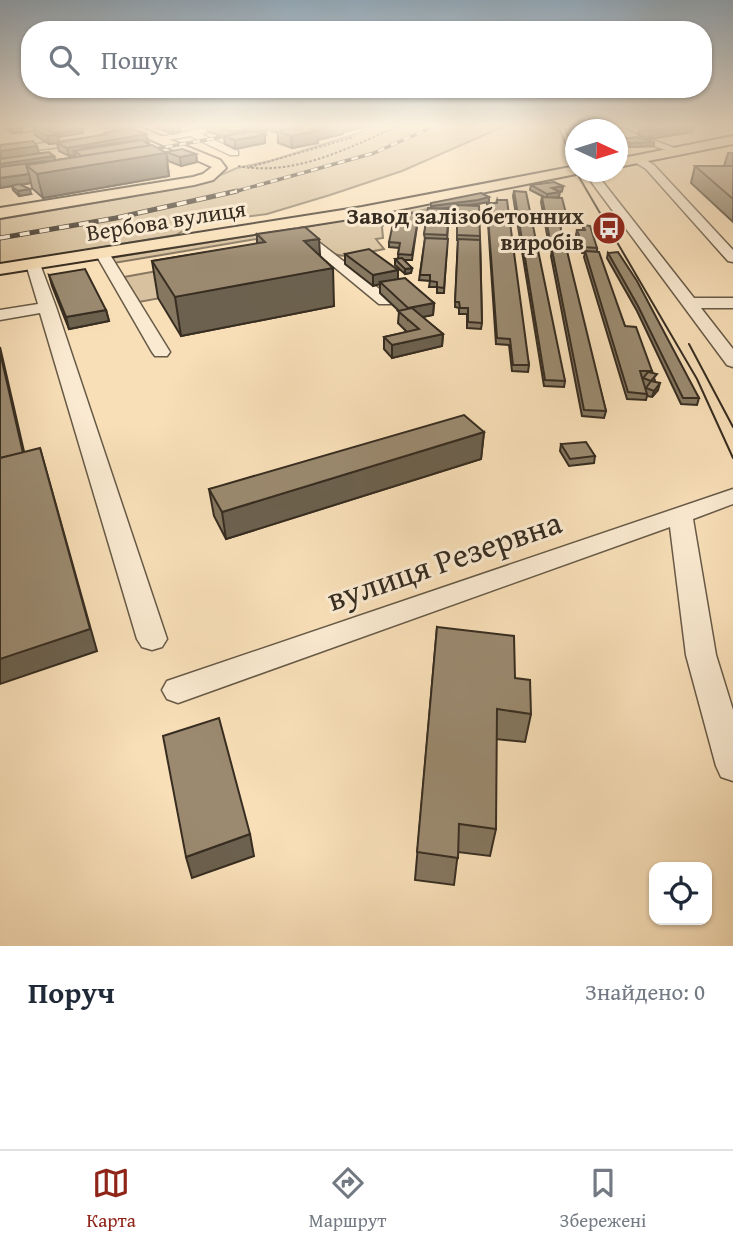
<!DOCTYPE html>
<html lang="uk">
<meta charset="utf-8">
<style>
:root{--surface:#fff;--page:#f2f2f3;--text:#1f2937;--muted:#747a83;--line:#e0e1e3;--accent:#8f2418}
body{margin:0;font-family:"Gentium Book Plus",serif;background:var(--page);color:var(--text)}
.controls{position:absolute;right:21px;bottom:21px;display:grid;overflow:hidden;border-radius:14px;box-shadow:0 2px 5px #0004}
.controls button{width:63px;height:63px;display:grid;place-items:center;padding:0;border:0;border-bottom:2px solid var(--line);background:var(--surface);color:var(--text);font:35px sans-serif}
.compass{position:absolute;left:565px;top:119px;width:63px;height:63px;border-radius:50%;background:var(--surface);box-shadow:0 2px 5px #0004;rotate:94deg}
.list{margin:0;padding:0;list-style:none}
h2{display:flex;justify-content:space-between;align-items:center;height:91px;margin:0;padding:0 28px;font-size:30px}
h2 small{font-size:23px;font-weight:400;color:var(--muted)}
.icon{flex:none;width:38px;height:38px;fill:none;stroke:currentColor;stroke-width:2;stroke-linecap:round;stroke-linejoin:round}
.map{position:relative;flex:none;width:733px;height:946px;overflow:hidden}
.search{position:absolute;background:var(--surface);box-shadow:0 2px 5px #0004;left:21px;right:21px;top:21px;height:77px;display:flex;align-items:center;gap:18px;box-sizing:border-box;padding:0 24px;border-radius:28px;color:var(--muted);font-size:26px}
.sheet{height:203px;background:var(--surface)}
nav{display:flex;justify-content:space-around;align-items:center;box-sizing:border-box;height:98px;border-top:2px solid var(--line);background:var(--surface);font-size:19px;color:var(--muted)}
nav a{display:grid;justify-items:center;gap:4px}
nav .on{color:var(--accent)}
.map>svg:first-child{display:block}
.green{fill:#d7c19e;stroke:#877760;stroke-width:2}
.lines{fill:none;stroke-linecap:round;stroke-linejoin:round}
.minor-casing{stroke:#675a47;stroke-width:3}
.major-casing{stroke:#372d21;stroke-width:4}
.path{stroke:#372d21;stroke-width:2;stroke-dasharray:2.5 2;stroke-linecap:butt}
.minor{fill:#faead1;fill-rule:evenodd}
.major{fill:#f8dfb8;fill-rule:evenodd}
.tram{stroke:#372d21;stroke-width:2}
.rail-far1-casing{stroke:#372d21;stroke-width:3.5}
.rail-casing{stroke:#372d21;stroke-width:5}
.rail-far1{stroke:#faead1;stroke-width:2.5;stroke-dasharray:7;stroke-linecap:butt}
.rail{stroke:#faead1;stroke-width:3.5;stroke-dasharray:10;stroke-linecap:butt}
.wall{fill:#857760;stroke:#372d21;stroke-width:2}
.shaded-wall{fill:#6c614e;stroke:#372d21;stroke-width:2}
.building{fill:#9b8a70;stroke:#372d21;stroke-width:2}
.labels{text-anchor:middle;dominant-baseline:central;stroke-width:6;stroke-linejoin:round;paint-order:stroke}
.far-poi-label{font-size:23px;font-weight:bold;fill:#372d21;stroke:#faead1;text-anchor:end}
.far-street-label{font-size:23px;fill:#372d21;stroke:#faead1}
.near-street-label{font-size:33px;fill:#372d21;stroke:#faead1}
</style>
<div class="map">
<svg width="733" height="946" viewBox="0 0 733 946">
<rect width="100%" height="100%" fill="#f8dfb8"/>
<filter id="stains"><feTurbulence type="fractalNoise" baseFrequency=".00286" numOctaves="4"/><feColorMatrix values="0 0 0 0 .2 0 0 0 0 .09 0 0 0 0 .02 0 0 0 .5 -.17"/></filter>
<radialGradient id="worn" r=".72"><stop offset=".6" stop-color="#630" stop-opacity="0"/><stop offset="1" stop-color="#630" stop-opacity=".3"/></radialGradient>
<g class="green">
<polygon points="377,125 507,125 402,171 330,195 267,214 197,223 176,235 0,264 0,219 129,197 211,179 237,168 270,161 356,134"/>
<path d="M 468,195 L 481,198 L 390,217 L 382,227 L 383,238 L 376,239 L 384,249 C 333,259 340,262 301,228 Z"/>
<polygon points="286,230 292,233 114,263 110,258"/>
<polygon points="234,257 247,282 139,302 124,277"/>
</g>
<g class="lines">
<defs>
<g id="minor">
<polygon points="57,125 25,132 20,129 34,125"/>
<polygon points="219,125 239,125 201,134 238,151 238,155 230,155 190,136 156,142 151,139"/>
<polygon points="564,125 574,125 576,143 571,140"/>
<polygon points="611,125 621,125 628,131 683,151 674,153 622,135"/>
<polygon points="87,138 92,141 90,143 28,151 23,148 28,145"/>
<polygon points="633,157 641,157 654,165 733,250 733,262 728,261 646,169 633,161"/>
<polygon points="584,172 595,172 694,298 733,298 733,308 701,308 733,349 733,367 727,365"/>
<polygon points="298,226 391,298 393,301 391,304 379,304 293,233 291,230"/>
<polygon points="102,249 109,253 170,352 167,356 155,356 152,352 95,253"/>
<polygon points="33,260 40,264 56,307 167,639 162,647 152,650 142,647 137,639 40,313 0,320 0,310 38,304 26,264"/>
<polygon points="733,489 733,504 693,519 716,655 733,710 733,781 721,777 716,766 686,655 670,527 178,703 167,699 162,690 167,681"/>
</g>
<g id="major">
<polygon points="118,125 134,125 220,160 226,168 213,180 194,185 0,218 0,208 193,177 203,174 212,167"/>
<polygon points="733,136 733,144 618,167 618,159"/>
<polygon points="576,166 576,172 581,173 362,217 0,274 0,264 362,207"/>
</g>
</defs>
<use href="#minor" class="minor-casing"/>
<use href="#major" class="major-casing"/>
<g class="path">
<path d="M 238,166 C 295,177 350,147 401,125"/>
<polyline points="250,167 354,137"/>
</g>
<use href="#minor" class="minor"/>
<use href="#major" class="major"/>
<g class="tram">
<polyline points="558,125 576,170"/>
<polyline points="576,172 697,379 733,458"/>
<polyline points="689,344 733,427"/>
</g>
<defs>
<g id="rail-far1">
<polyline points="138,152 289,125"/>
<polyline points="230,193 374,153 437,125"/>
</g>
<polyline id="rail" points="0,238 116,218 237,191"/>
</defs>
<use href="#rail-far1" class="rail-far1-casing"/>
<use href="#rail" class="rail-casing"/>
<use href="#rail-far1" class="rail-far1"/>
<use href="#rail" class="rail"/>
</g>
<g class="wall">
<polygon points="0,125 17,125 22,132 12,133"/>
<polygon points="106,125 126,125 148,142 145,142 166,153 169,176 43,198 32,188 31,183 20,185 31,194 19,196 13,190 12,186 0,188 0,145 54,156 55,160 76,157 75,155 69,156 59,151 57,143 49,144 35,135 33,127 46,129 83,129 83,133 58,137 59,143 104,135 104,133 117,130"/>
<polygon points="150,125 179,125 180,132 173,134"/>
<polygon points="192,125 367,125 367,126 343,132 343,134 317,140 318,143 292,148 278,143 278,133 266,129 266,134 264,134 265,143 235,149 225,144 224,137 207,131 207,127 200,128"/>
<polygon points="591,125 615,125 617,130 593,130"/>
<polygon points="640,128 692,132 649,139 638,135"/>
<polygon points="619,140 654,146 630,147 619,144"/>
<polygon points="166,152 196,154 197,162 181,166 168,161"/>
<polygon points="728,153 733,153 733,222 691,183 695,166 724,166"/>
<polygon points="531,185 563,186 562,191 559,191 559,197 553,198 568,221 567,226 560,226 565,246 564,251 606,411 604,418 582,416 551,256 552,251 550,251 541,202 542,197 544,197 530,190"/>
<polygon points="514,191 565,381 564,387 544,386 513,196"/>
<polygon points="497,200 529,365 528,372 512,371 509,345 496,344 487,208 487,203 496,203"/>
<polygon points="489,202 470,205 480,236 482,323 481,329 467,328 467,314 459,314 459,308 455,307 458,240 457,240 457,207 445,209 449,209 444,293 437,293 437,287 429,287 430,281 419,280 425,239 424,234 431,208 431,203"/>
<polygon points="419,213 412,260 403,260 412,268 411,273 405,274 395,265 395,259 398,259 399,248 389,247 389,242"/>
<polygon points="583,225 597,248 597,252 625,326 652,371 655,381 654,382 658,390 652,397 647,396 646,400 627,399 584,257 585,253 582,253 576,235 577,230 583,230"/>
<polygon points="257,234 320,256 334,306 181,336 158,298 152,261 257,244"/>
<polygon points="608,253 699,398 697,405 681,404 637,311 607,258"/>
<polygon points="345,254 398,270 398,279 434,303 433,315 422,317 443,334 442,346 392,358 384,349 384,337 407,332 398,323 399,311 380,293 380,284 373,286 345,264"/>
<polygon points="49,275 106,310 109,321 69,329 52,286"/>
<polygon points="484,432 481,459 226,539 214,516 209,489"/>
<polygon points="561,444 595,456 594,463 569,466 560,451"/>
<polygon points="437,627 515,678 531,714 525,742 496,739 496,829 490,856 458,852 454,885 415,880"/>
</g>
<g class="shaded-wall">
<polygon points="172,125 179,125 180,132 173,134"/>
<polygon points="200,125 207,125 207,127 200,128"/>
<polygon points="254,125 263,125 264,127 265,126 266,134 232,140 232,132"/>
<polygon points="289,125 329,125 281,133 281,126"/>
<polygon points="333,125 367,126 343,132 343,134 317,140 318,143 292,148 291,136 311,129"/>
<polygon points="693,125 692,132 649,139 651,131"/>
<polygon points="720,125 733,125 719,127"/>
<polygon points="21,128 22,132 12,133 11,129"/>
<polygon points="83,129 83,133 58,137 59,143 49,144 47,136 51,134"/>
<polygon points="146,134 148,142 142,143 166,153 169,176 43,198 37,174 85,166 83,154 74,151 75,155 69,156 67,148"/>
<polygon points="265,135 265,143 235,149 235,140"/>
<polygon points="654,142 654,146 630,147 631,143"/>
<polygon points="37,146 39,154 1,159 0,151"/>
<polygon points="196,154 197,162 181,166 180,157"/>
<polygon points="54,156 56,164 26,165 0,173 0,164"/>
<polygon points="29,174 31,183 0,188 0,178"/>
<polygon points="563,186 562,191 551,193 552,188"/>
<polygon points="30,189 31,194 19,196 18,191"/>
<polygon points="560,192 559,197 547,199 547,194"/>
<polygon points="489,197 489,202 477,204 431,210 431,206"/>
<polygon points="319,239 321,270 333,268 334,306 181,336 175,297 304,241"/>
<polygon points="412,268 411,273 405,274 405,269"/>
<polygon points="398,270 398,281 380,282 380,284 373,286 373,275"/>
<polygon points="434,303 433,315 408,320 408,308"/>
<polygon points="106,310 109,321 69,329 66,317"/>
<polygon points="443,334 442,346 392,358 392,345"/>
<polygon points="0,347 29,473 0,481"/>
<polygon points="660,383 658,390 652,397 654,391"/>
<polygon points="484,432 481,459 226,539 222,512"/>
<polygon points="40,448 97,651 0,684 0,659"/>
<polygon points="250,834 254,856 192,878 186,857"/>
</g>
<g class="building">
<polygon points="4,125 17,125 21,128 11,129"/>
<polygon points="70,125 73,125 83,129 55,134 46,129"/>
<polygon points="113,125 126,125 133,128 123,129"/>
<polygon points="211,125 261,125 265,126 232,132"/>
<polygon points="305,125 333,125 311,129 317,131 291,136 278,132"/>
<polygon points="597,125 615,125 617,130 599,130"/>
<polygon points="658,125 691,125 651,131 640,128"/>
<polygon points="40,126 57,135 47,136 33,127"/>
<polygon points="132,128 146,134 67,148 57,143 107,134 104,133"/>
<polygon points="254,131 265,135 235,140 224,136"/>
<polygon points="636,137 654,142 631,143 619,140"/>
<polygon points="137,140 139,141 83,149 82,148"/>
<polygon points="142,140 151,146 82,156 74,151"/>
<polygon points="33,141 37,146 0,151 0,145"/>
<polygon points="152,145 166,153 37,174 26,165"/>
<polygon points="182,149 196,154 180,157 166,152"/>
<polygon points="49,152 54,156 0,164 0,159"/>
<polygon points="45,161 46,162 26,165 29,174 0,178 0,167"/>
<polygon points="695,166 733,166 733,199"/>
<polygon points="554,182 563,186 552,188 560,192 547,194 531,185"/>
<polygon points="19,184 30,189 18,191 11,186"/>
<polygon points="514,191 526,192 565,381 545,380"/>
<polygon points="481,193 489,197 478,200 431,206 431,203"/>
<polygon points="542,197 562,198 568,221 559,221 565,246 551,246"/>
<polygon points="497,200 507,200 529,365 513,365 510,339 497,338 487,203 497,203"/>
<polygon points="457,205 479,206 480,236 457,235"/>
<polygon points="428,208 449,209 447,235 424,234"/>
<polygon points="419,213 412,255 398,254 400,243 389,242 395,214"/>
<polygon points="583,225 590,226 597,248 583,247 577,230 585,230"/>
<polygon points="305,227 319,239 304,241 333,268 175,297 152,261 265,242 257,234"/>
<polygon points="425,238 448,239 444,288 437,287 437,282 430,281 430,275 420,275"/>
<polygon points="458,239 480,240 482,323 468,322 468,308 460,308 459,302 455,302"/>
<polygon points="369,249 398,270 373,275 345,254"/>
<polygon points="552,250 567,251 606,411 584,410"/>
<polygon points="585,251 599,252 625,326 636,327 652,371 640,371 647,394 628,392"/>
<polygon points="618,252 637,281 699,398 683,398 638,306 608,253"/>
<polygon points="402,258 412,268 405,269 395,259"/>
<polygon points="85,269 106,310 66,317 49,275"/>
<polygon points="405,278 434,303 408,308 380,282"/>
<polygon points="412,308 443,334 392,345 384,337 419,329 398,311"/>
<polygon points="0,352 23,453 0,458"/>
<polygon points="648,372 657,374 651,381 643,378"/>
<polygon points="651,381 660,383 654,391 646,388"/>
<polygon points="464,415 484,432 222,512 209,489"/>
<polygon points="586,442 595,456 570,459 561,444"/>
<polygon points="40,448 90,629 0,659 0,458"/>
<polygon points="437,627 514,636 515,678 530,680 531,714 497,709 496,829 459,824 458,858 417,852"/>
<polygon points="219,718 250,834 186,857 163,736"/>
</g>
<linearGradient id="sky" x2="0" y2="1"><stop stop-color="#94adc0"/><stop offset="0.49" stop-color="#fcf1df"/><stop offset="1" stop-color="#fcf1df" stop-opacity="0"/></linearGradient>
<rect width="733" height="257" fill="url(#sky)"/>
<defs>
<symbol id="bus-disc" viewBox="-11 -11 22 22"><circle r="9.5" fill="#8f2418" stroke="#faead1"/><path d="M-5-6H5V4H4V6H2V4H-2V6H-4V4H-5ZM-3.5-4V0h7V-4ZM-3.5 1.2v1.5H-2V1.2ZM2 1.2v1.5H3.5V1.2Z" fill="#fff"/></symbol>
</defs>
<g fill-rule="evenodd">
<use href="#bus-disc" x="590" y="209" width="38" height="38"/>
</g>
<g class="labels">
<g class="far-poi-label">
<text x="584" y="215">Завод залізобетонних<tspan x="584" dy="26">виробів</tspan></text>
</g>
<g class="far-street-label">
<text transform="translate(166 220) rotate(-9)">Вербова вулиця</text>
</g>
<g class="near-street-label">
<text transform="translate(444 560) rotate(-19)">вулиця Резервна</text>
</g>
</g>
<rect width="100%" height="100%" filter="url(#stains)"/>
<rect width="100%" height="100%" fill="url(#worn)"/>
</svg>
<div class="controls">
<button><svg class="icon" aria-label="locate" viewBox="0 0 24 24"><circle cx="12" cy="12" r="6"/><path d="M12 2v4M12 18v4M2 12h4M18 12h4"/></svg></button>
</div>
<svg class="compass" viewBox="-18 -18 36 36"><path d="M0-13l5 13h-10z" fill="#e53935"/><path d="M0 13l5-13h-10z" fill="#747a83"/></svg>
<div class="search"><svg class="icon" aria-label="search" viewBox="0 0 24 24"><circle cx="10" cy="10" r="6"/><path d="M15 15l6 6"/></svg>Пошук</div>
</div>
<section class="sheet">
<h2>Поруч<small>Знайдено: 0</small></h2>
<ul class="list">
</ul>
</section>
<nav>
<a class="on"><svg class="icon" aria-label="map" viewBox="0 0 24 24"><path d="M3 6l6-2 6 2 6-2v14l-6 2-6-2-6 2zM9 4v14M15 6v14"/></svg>Карта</a>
<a><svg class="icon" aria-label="directions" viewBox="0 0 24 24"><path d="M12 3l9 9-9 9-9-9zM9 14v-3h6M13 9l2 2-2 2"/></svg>Маршрут</a>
<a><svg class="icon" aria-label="saved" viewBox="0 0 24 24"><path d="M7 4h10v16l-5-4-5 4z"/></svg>Збережені</a>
</nav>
